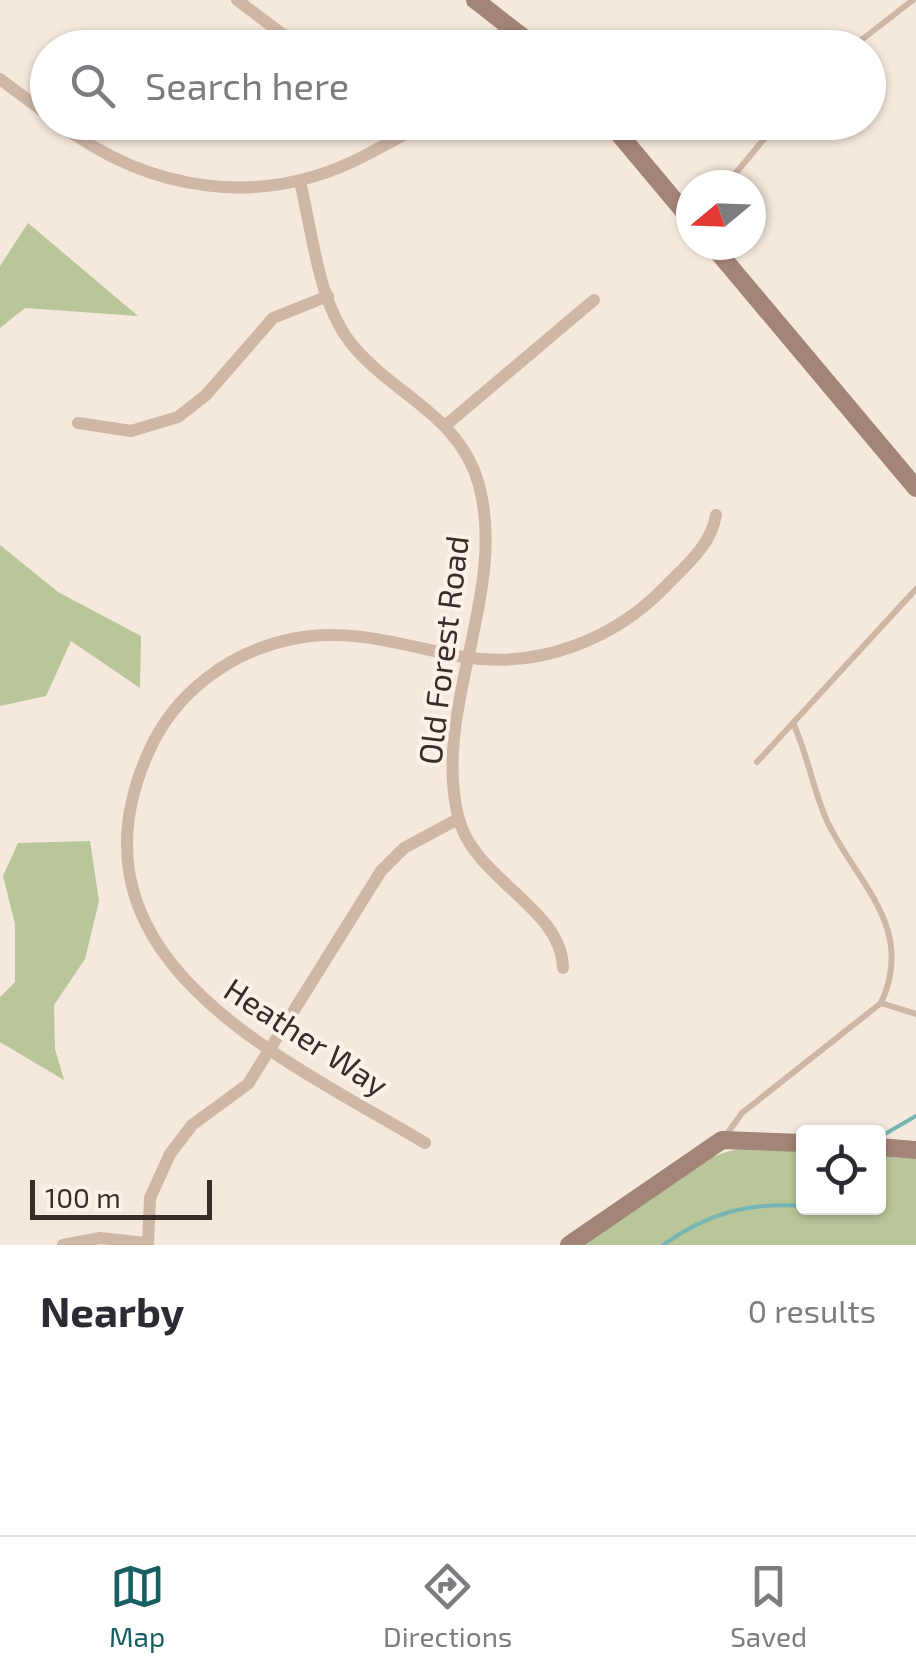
<!DOCTYPE html>
<style>
:root{--surface:#fff;--page:#f7f7f7;--text:#2b2b33;--muted:#7c7c81;--line:#e1e1e2;--accent:#185f61}
body{margin:0;font-family:"Exo 2",sans-serif;background:var(--page);color:var(--text)}
.controls{position:absolute;right:30px;bottom:30px;display:grid;overflow:hidden;border-radius:10px;box-shadow:0 2px 8px #0004}
.controls button{width:90px;height:90px;display:grid;place-items:center;padding:0;border:0;border-bottom:2px solid var(--line);background:var(--surface);color:var(--text);font:50px sans-serif}
.compass{position:absolute;left:676px;top:170px;width:90px;height:90px;border-radius:50%;background:var(--surface);box-shadow:0 2px 8px #0004;rotate:251deg}
.scale{position:absolute;left:30px;bottom:25px;width:182px;box-sizing:border-box;padding-left:10px;border:5px solid #3a2d28;border-top:0;font-size:28px;line-height:35px;white-space:nowrap;color:#3a2d28;-webkit-text-stroke:8px #fcf2e9;paint-order:stroke}
.list{margin:0;padding:0;list-style:none}
h2{display:flex;justify-content:space-between;align-items:center;height:130px;margin:0;padding:0 40px;font-size:42px}
h2 small{font-size:32px;font-weight:400;color:var(--muted)}
.icon{flex:none;width:55px;height:55px;fill:none;stroke:currentColor;stroke-width:2;stroke-linecap:round;stroke-linejoin:round}
.map{position:relative;flex:none;width:916px;height:1245px;overflow:hidden}
.search{position:absolute;background:var(--surface);box-shadow:0 2px 8px #0004;left:30px;right:30px;top:30px;height:110px;display:flex;align-items:center;gap:25px;box-sizing:border-box;padding:0 35px;border-radius:55px;color:var(--muted);font-size:38px}
.sheet{height:290px;background:var(--surface)}
nav{display:flex;justify-content:space-around;align-items:center;box-sizing:border-box;height:140px;border-top:2px solid var(--line);background:var(--surface);font-size:28px;color:var(--muted)}
nav a{display:grid;justify-items:center;gap:5px}
nav .on{color:var(--accent)}
.map>svg:first-child{display:block}
.green{fill:#b9c699}
.lines{fill:none;stroke-linecap:round;stroke-linejoin:round}
.stream{stroke:#77b5b5;stroke-width:4}
.lane{stroke:#cfb7a6;stroke-width:6}
.street{stroke:#cfb7a6;stroke-width:12}
.secondary{stroke:#a38577;stroke-width:18}
.labels{text-anchor:middle;dominant-baseline:central;stroke-width:8;stroke-linejoin:round;paint-order:stroke}
.street-label{font-size:32px;fill:#3a2d28;stroke:#fcf2e9}
</style>
<div class="map">
<svg width="916" height="1245" viewBox="0 0 916 1245">
<rect width="100%" height="100%" fill="#f5e8dc"/>
<g class="green">
<polygon points="28,223 138,316 25,308 0,328 0,266"/>
<polygon points="0,545 58,592 141,636 140,688 71,641 46,696 0,706"/>
<polygon points="90,841 99,901 85,959 54,1005 55,1049 64,1080 0,1042 0,997 15,982 15,924 3,876 18,843"/>
<path d="M 749,1147 L 803,1151 L 804,1208 L 878,1208 L 879,1156 L 916,1159 L 916,1245 L 581,1245 C 632,1209 686,1156 749,1147 Z"/>
</g>
<g class="lines">
<g class="stream">
<polyline points="878,1138 916,1116"/>
<path d="M 663,1245 C 708,1213 748,1202 804,1206"/>
</g>
<g class="lane">
<polyline points="851,48 913,0"/>
<polyline points="726,185 778,122"/>
<polyline points="757,762 916,589"/>
<polyline points="881,1003 916,1014"/>
<path d="M 726,1135 L 742,1113 L 881,1003 C 916,927 857,884 827,821 C 813,790 808,756 794,725"/>
</g>
<g class="street">
<polyline points="237,0 301,48"/>
<polyline points="490,48 508,25"/>
<polyline points="0,79 48,115"/>
<path d="M 57,122 C 150,193 263,210 368,154 C 385,144 406,136 421,122"/>
<path d="M 300,182 C 313,234 318,305 354,347 C 397,397 460,416 479,485 C 508,593 432,708 458,816 C 473,880 562,907 563,968"/>
<polyline points="78,423 131,431 178,417 206,395 273,318 328,296"/>
<polyline points="446,425 594,300"/>
<path d="M 425,1143 C 283,1058 55,959 149,751 C 175,693 229,652 292,639 C 351,626 407,647 464,657 C 538,669 613,640 664,588 C 685,566 711,546 716,515"/>
<polyline points="63,1245 100,1238 146,1243"/>
<polyline points="148,1245 150,1198 170,1154 192,1125 248,1084 381,871 404,848 458,819"/>
</g>
<g class="secondary">
<polyline points="475,0 537,48"/>
<polyline points="609,122 691,220"/>
<polyline points="712,245 916,488"/>
<polyline points="878,1147 916,1150"/>
<polyline points="569,1245 722,1140 804,1143"/>
</g>
</g>
<g class="labels">
<g class="street-label">
<text transform="translate(442 650) rotate(-83)">Old Forest Road</text>
<text transform="translate(307 1036) rotate(33)">Heather Way</text>
</g>
</g>
</svg>
<div class="controls">
<button><svg class="icon" aria-label="locate" viewBox="0 0 24 24"><circle cx="12" cy="12" r="6"/><path d="M12 2v4M12 18v4M2 12h4M18 12h4"/></svg></button>
</div>
<svg class="compass" viewBox="-18 -18 36 36"><path d="M0-13l5 13h-10z" fill="#e53935"/><path d="M0 13l5-13h-10z" fill="#7c7c81"/></svg>
<div class="scale">100 m</div>
<div class="search"><svg class="icon" aria-label="search" viewBox="0 0 24 24"><circle cx="10" cy="10" r="6"/><path d="M15 15l6 6"/></svg>Search here</div>
</div>
<section class="sheet">
<h2>Nearby<small>0 results</small></h2>
<ul class="list">
</ul>
</section>
<nav>
<a class="on"><svg class="icon" aria-label="map" viewBox="0 0 24 24"><path d="M3 6l6-2 6 2 6-2v14l-6 2-6-2-6 2zM9 4v14M15 6v14"/></svg>Map</a>
<a><svg class="icon" aria-label="directions" viewBox="0 0 24 24"><path d="M12 3l9 9-9 9-9-9zM9 14v-3h6M13 9l2 2-2 2"/></svg>Directions</a>
<a><svg class="icon" aria-label="saved" viewBox="0 0 24 24"><path d="M7 4h10v16l-5-4-5 4z"/></svg>Saved</a>
</nav>
